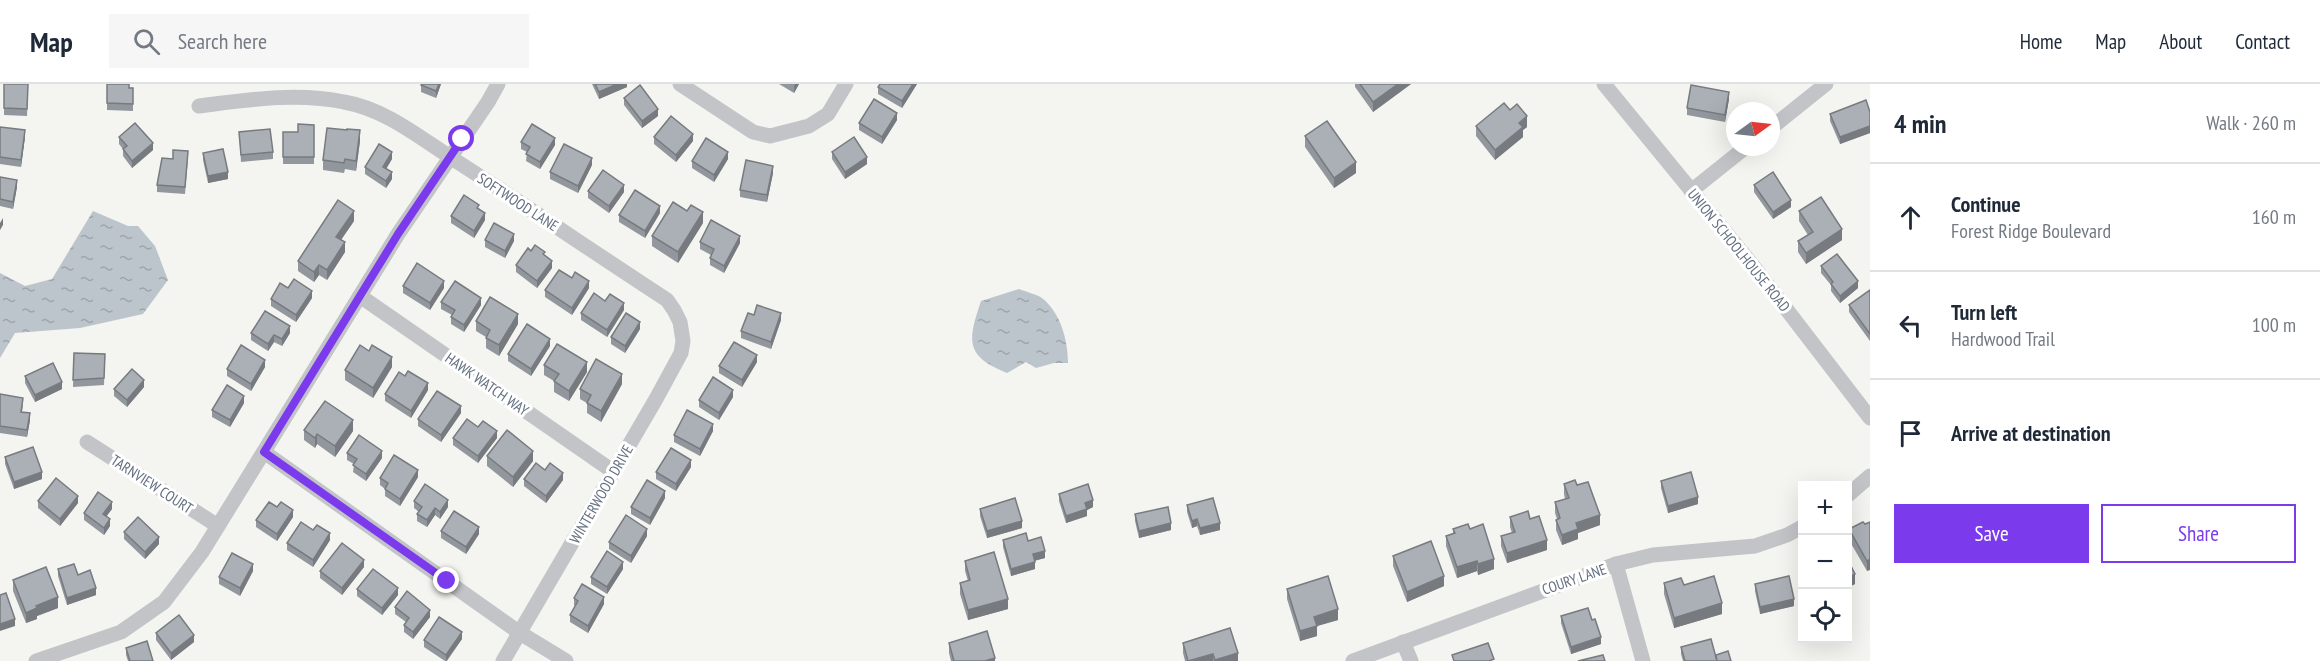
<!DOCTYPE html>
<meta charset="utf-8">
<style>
:root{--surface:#fff;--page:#f6f6f7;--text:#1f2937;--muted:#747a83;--line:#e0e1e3;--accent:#7c3aed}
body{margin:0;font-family:"PT Sans Narrow",sans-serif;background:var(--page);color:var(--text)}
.controls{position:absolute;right:18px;bottom:18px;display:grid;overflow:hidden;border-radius:0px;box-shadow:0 6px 24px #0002}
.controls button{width:54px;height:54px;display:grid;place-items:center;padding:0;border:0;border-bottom:2px solid var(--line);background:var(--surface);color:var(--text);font:30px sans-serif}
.compass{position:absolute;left:1726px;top:18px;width:54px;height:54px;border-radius:50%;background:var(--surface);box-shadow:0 6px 24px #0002;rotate:75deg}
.stop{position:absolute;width:18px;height:18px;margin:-14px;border:4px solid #7c3aed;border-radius:50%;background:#fff}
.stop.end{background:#7c3aed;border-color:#fff;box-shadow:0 2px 6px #0008}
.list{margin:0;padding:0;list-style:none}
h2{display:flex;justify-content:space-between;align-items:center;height:78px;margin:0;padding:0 24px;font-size:26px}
h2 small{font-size:20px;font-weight:400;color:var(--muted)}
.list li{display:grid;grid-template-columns:39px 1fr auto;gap:18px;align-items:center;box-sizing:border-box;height:108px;padding:0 24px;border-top:2px solid var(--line)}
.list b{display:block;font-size:22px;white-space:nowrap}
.list p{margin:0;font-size:20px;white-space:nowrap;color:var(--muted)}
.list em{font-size:20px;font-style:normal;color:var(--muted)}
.actions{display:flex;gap:12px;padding:18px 24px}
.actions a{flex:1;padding:14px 0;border:2px solid var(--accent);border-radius:0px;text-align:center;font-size:21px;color:var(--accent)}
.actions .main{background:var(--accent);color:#fff}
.icon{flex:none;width:33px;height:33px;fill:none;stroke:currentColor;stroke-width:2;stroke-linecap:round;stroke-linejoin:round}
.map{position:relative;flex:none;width:1870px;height:577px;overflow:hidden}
header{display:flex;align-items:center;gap:36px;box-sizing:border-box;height:84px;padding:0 30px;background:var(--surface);border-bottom:2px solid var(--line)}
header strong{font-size:28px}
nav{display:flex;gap:33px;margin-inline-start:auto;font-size:21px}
.search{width:420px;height:54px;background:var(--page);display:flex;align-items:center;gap:15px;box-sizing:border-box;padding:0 21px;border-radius:0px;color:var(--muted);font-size:22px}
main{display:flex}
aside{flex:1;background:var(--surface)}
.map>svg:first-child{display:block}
.water{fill:url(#water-ripples)}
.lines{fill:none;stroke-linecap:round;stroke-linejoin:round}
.minor{stroke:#c2c4c8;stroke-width:15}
.wall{fill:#92979d}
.shaded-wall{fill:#777b7f}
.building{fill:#aab0b6;stroke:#777b7f;stroke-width:1.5}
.route{stroke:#7c3aed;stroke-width:8}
.labels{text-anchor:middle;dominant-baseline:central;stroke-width:6;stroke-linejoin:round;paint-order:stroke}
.street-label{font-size:15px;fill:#647081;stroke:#fff}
</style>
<header>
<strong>Map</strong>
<div class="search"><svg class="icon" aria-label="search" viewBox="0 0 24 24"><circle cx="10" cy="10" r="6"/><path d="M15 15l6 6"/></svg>Search here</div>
<nav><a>Home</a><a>Map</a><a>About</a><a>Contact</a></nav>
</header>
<main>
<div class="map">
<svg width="1870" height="577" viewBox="0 0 1870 577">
<defs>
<pattern id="water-ripples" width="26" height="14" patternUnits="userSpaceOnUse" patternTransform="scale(1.5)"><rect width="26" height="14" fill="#bdc5cc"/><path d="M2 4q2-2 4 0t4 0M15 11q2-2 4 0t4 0" fill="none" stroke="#9da4ab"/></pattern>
</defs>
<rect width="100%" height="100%" fill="#f4f4f0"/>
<g class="water">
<polygon points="93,127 128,142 138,142 155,162 168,196 143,230 80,244 15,249 0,274 0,189 25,202 52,195"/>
<path d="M 1019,205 C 1026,208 1036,210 1042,214 C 1061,229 1068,257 1068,279 L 1054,279 L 1036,284 L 1026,278 L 1007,289 C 964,272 968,256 981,217 Z"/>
</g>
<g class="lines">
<g class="minor">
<polyline points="680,0 753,48 770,52 809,42 828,30 846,0"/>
<polyline points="1604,0 1754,183 1870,334"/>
<path d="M 199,22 C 247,16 296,8 344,18 C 385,25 419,53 453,75 C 525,121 595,169 667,216 L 674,226 L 680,238 L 683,257 L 681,269 L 656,315 L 503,577"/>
<polyline points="1771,44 1826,0"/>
<polyline points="1691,107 1746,63"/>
<polyline points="360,212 614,388"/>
<polyline points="87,358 218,442"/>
<polyline points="264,368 520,549 566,577"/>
<polyline points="1848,411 1870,392"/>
<polyline points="1616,480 1643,577"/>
<polyline points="1403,558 1411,577"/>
<polyline points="36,577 121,548 164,518 202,468 398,150 488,18 498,0"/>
<polyline points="1353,577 1616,480 1653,471 1755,462 1787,451 1802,443"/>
</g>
</g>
<g class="wall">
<polygon points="4,0 28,0 27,32 4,31"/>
<polygon points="107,0 133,4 133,27 107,26"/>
<polygon points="441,0 436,14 421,8 421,1"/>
<polygon points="592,0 627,0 627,3 599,15"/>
<polygon points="779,0 799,0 794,9"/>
<polygon points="917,0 902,24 878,10 878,3"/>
<polygon points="1355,0 1411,0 1373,28 1355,3"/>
<polygon points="624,14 658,32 642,44 624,21"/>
<polygon points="1729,15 1725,38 1687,31 1687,24"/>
<polygon points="1510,26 1527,43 1523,46 1523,53 1495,76 1476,52 1476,42"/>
<polygon points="1870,28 1870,49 1840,60 1830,37 1830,30"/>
<polygon points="897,36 882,60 859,46 859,39"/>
<polygon points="314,41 314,80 283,80 283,48 298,48"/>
<polygon points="0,43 25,53 21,83 0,80"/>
<polygon points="239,48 273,68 273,75 241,78"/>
<polygon points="1305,52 1356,89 1334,104 1305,63"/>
<polygon points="119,53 153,66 132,84 123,72 123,65 119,60"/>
<polygon points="654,53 693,57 676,78 654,60"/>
<polygon points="360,57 356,87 345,85 344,89 323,86 323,76"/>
<polygon points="521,58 555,61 540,85 526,77 527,68 521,65"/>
<polygon points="832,68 867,80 845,95 832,75"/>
<polygon points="203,69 228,95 208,99 203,76"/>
<polygon points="188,74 185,110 157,108 157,101 173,75"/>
<polygon points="392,75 386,85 392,95 386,104 365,90 365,83"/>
<polygon points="728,75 714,98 692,84 692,77"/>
<polygon points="592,81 578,109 550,95 550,88"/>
<polygon points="773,89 767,118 740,113 740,106"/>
<polygon points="0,93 17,103 13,125 0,122"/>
<polygon points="1754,101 1791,123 1773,135 1754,108"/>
<polygon points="588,107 624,108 609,129 588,114"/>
<polygon points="479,125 485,136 474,154 451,139 451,132"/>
<polygon points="1799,127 1842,156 1806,180 1798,168 1798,157 1808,151 1799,137"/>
<polygon points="660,129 645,154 619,138 619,131"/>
<polygon points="354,137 341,156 345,168 327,196 319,191 314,198 298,187 298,177"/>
<polygon points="703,139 678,179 652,162 652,152"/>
<polygon points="485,156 514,157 505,174 485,163"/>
<polygon points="700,158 740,159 724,189 710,181 710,174 711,171 700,165"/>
<polygon points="531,167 552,184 537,204 516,188 516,181"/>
<polygon points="1821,182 1858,204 1840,219 1831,207 1831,201 1821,189"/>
<polygon points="572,194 589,204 572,231 545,213 545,206"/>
<polygon points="403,202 444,204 430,226 403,209"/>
<polygon points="1870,207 1870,257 1849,228 1849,221"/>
<polygon points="312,214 296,238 271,222 271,215"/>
<polygon points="605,217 624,226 607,253 581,236 581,229"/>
<polygon points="441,218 481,221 464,248 451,240 451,233 452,231 441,225"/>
<polygon points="754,231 781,236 771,265 741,254 741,247"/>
<polygon points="476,237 518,240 499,272 486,264 486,253 476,247"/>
<polygon points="640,245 625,269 611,260 611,253"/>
<polygon points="251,249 290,249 282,262 274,258 268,267 251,256"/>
<polygon points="550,262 531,292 508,277 508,270"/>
<polygon points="369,267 392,283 373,314 345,296 345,286"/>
<polygon points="74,269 105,270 104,301 73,303"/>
<polygon points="757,278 742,303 719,289 719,282"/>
<polygon points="544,281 587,288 569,317 554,308 554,297 544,291"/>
<polygon points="265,283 251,307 227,292 227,285"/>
<polygon points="25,292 62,305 35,318 25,299"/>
<polygon points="622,300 601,338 587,329 587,319 580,315 580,305"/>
<polygon points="144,303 127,323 114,312 114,305"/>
<polygon points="428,306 411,334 385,317 385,310"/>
<polygon points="0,310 23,321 22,328 30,336 27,353 0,349"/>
<polygon points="733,313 719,336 699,323 699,316"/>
<polygon points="244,319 230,343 212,333 212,326"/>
<polygon points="461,329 441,358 418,342 418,335"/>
<polygon points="478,343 497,354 478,379 453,361 453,354"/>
<polygon points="304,346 353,347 335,373 317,360 315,364 304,356"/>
<polygon points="713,347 700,372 674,358 674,351"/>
<polygon points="347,369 382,374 366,397 353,388 354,380 347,376"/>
<polygon points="487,372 533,377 513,403 487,382"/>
<polygon points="5,373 42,395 14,405 5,380"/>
<polygon points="691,383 676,407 656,395 656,388"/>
<polygon points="545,386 563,396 546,419 524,402 524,395"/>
<polygon points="418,393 400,422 385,412 385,405 380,401 380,394"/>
<polygon points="1661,397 1698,420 1668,429 1661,404"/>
<polygon points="1564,400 1577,401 1600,441 1578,449 1578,455 1562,461 1556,446 1556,436 1557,435 1555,429 1555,418 1565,415 1564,410"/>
<polygon points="1059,410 1093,423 1087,426 1087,432 1066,439 1059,417"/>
<polygon points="665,414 650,441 631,430 631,423"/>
<polygon points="38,417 78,419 60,442 38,424"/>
<polygon points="414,417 448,423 440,435 435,431 427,443 417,437 417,430 419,428 414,424"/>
<polygon points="1187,421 1220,446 1200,451 1197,442 1192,444 1187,428"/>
<polygon points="112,425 106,432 110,442 104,451 84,436 84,429"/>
<polygon points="980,425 1022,444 987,454 980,432"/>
<polygon points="1135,430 1171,446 1139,454 1135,437"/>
<polygon points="293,433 277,457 256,443 256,436"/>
<polygon points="1510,433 1530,435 1547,466 1507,479 1501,462 1501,452 1512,449 1510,443"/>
<polygon points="1870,438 1867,487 1849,456 1849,445 1865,440"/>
<polygon points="1453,445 1470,445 1494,485 1478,491 1477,487 1457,494 1446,462 1446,452 1453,449"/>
<polygon points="313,446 330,456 313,483 287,466 287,459"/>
<polygon points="441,447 479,450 466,470 441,454"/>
<polygon points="124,448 159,460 145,475 124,455"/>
<polygon points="647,452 631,479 609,465 609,458"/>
<polygon points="1003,456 1028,457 1045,474 1034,477 1035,485 1011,492 1003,463"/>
<polygon points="1393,472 1444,502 1407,518 1393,482"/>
<polygon points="965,477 1008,525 968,536 960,510 960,499 968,497 965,487"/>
<polygon points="364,483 342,511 320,494 320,487"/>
<polygon points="58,485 78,491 96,511 67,521 58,492"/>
<polygon points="623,485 607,510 591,500 591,493"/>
<polygon points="253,487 240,512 219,500 219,493"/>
<polygon points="13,496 58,524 37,532 37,535 26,539 13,507"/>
<polygon points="1664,499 1684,501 1722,530 1674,544 1664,510"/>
<polygon points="1755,500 1794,522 1760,530 1755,507"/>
<polygon points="357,505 398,511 382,531 357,512"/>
<polygon points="1287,505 1338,536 1317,542 1317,552 1300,557 1287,515"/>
<polygon points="574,514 604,520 588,549 570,538 570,531 575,522 574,521"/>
<polygon points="395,523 430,533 413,555 404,548 404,541 406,538 395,530"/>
<polygon points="1561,532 1601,560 1571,570 1561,539"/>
<polygon points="156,549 194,558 171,576 156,556"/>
<polygon points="462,555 447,577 445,577 424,563 424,556"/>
<polygon points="949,559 995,577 951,577 949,569"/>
<polygon points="1183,559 1238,577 1185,577 1183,569"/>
<polygon points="1681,563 1716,573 1731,577 1683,577 1681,570"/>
<polygon points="126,564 153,577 128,577 126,571"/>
</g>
<g class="shaded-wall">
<polygon points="439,0 441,0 436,14 436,7"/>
<polygon points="617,0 627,0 627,3 599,15 599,8"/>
<polygon points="795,0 799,0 794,9 794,2"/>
<polygon points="913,0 917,0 902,24 902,17"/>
<polygon points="1398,0 1411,0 1373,28 1373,18"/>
<polygon points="1729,8 1729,15 1725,38 1725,31"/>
<polygon points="658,25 658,32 642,44 642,37"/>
<polygon points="897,29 897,36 882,60 882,53"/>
<polygon points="1527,32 1527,43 1523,46 1523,53 1495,76 1495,66 1519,39"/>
<polygon points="1870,42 1870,49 1840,60 1840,53"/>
<polygon points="25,46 25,53 21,83 21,76"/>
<polygon points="360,46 360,57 356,87 356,77"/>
<polygon points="693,50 693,57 676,78 676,71"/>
<polygon points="555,54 555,61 540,85 540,78"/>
<polygon points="153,59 153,66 132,84 132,77"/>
<polygon points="392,68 392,75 383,90 383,83"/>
<polygon points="728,68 728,75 714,98 714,91"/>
<polygon points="867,73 867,80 845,95 845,88"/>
<polygon points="592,74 592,81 578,109 578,102"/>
<polygon points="1356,78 1356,89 1334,104 1334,94"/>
<polygon points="773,82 773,89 767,118 767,111"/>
<polygon points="228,88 228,95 208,99 208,92"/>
<polygon points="392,88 392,95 386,104 386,97"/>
<polygon points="17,96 17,103 13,125 13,118"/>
<polygon points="624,101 624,108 609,129 609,122"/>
<polygon points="1791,116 1791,123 1773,135 1773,128"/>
<polygon points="660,122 660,129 645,154 645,147"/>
<polygon points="354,127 354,137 336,163 336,153"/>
<polygon points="703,128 703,139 678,179 678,168"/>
<polygon points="485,129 485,136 474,154 474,147"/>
<polygon points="3,134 3,141 0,146 0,139"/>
<polygon points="1842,145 1842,156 1806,180 1806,169"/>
<polygon points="514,150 514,157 505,174 505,167"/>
<polygon points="740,152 740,159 724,189 724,182"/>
<polygon points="345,158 345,168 327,196 327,186"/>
<polygon points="552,177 552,184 537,204 537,197"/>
<polygon points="319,181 319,191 314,198 314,188"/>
<polygon points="444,197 444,204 430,226 430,219"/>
<polygon points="589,197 589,204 572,231 572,224"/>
<polygon points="1858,197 1858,204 1840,219 1840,212"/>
<polygon points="312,207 312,214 296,238 296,231"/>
<polygon points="481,214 481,221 464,248 464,241"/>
<polygon points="624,219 624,226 607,253 607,246"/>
<polygon points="781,229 781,236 771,265 771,258"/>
<polygon points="518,230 518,240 499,272 499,261"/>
<polygon points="640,238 640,245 625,269 625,262"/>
<polygon points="290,242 290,249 282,262 282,255"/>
<polygon points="274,251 274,258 268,267 268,260"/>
<polygon points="550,255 550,262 531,292 531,285"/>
<polygon points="757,271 757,278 742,303 742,296"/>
<polygon points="392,273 392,283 373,314 373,304"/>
<polygon points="265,276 265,283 251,307 251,300"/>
<polygon points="587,278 587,288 569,317 569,307"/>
<polygon points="622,290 622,300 601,338 601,327"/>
<polygon points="144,296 144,303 127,323 127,316"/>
<polygon points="62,298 62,305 35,318 35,311"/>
<polygon points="428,299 428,306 411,334 411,327"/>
<polygon points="733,306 733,313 719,336 719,329"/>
<polygon points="244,312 244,319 230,343 230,336"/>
<polygon points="461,322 461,329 441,358 441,351"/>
<polygon points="30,329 30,336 27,353 27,346"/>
<polygon points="353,336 353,347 335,373 335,362"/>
<polygon points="713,340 713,347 700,372 700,365"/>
<polygon points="497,347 497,354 478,379 478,372"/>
<polygon points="317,350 317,360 315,364 315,354"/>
<polygon points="382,367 382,374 366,397 366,390"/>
<polygon points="533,367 533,377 513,403 513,393"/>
<polygon points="691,376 691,383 676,407 676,400"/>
<polygon points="418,386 418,393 400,422 400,415"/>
<polygon points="42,388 42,395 14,405 14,398"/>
<polygon points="563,389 563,396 546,419 546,412"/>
<polygon points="665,407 665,414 650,441 650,434"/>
<polygon points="78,412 78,419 60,442 60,435"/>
<polygon points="1698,413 1698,420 1668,429 1668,422"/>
<polygon points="448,416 448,423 440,435 440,428"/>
<polygon points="1093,416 1093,423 1087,426 1087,432 1066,439 1066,432 1085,419"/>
<polygon points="112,418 112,425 103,437 103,430"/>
<polygon points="435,424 435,431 427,443 427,436"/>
<polygon points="293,426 293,433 277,457 277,450"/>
<polygon points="1600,431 1600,441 1578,449 1578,455 1562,461 1562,451 1576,439"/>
<polygon points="110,435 110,442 104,451 104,444"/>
<polygon points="1197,435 1197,442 1192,444 1192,437"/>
<polygon points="1022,437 1022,444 987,454 987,447"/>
<polygon points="1171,439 1171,446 1139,454 1139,447"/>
<polygon points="1220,439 1220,446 1200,451 1200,444"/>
<polygon points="479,443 479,450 466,470 466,463"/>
<polygon points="647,445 647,452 631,479 631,472"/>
<polygon points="330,449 330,456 313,483 313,476"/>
<polygon points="159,453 159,460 145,475 145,468"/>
<polygon points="1547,456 1547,466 1507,479 1507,469"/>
<polygon points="1045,467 1045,474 1033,477 1033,470"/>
<polygon points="1494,475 1494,485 1478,491 1478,480"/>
<polygon points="1870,475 1870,486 1867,487 1867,477"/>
<polygon points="364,476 364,483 342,511 342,504"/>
<polygon points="1477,477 1477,487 1457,494 1457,483"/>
<polygon points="623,478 623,485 607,510 607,503"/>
<polygon points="1035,478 1035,485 1011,492 1011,485"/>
<polygon points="253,480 253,487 240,512 240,504"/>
<polygon points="1855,490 1855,500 1848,504 1848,494"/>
<polygon points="1444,492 1444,502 1407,518 1407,508"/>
<polygon points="96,504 96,511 67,521 67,514"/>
<polygon points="398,504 398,511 382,531 382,524"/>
<polygon points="58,513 58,524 37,532 37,535 26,539 26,529 36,522"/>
<polygon points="604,513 604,520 588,549 588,542"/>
<polygon points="1008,515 1008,525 968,536 968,526"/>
<polygon points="1794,515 1794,522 1760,530 1760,523"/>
<polygon points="1722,519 1722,530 1674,544 1674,534"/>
<polygon points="1338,525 1338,536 1317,542 1317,552 1300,557 1300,547 1314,533"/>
<polygon points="430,526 430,533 413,555 413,548"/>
<polygon points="15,535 15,542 0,547 0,540"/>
<polygon points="462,548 462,555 446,577 446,571"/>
<polygon points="194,551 194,558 171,576 171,569"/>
<polygon points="1601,553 1601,560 1571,570 1571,563"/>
<polygon points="1238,569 1238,577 1215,577 1215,576"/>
<polygon points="1213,570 1213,577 1191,577"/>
<polygon points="995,574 995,577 985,577"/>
</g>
<g class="building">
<polygon points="4,0 28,0 27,25 4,24"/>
<polygon points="107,0 129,0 129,4 133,4 133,20 107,19"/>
<polygon points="422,0 439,0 436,7 421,1"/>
<polygon points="595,0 617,0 599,8"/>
<polygon points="880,0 913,0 902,17 878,3"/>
<polygon points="1360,0 1398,0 1373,18"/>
<polygon points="640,1 658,25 642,37 624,14"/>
<polygon points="1691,1 1729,8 1725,31 1687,24"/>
<polygon points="874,15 897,29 882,53 859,39"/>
<polygon points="1866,16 1870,28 1870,42 1840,53 1830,30"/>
<polygon points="1504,19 1510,26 1517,20 1527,32 1519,39 1523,43 1495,66 1476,42"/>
<polygon points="671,32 693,50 676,71 654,53"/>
<polygon points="1327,37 1356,78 1334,94 1305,52"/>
<polygon points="135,39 153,59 132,77 123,65 127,62 119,53"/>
<polygon points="298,40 314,41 314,73 283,73 283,48 298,48"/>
<polygon points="532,40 555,54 540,78 526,70 530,63 521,58"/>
<polygon points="0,43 25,46 21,76 0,73"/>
<polygon points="327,44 347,46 347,45 360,46 356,77 345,75 344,79 323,76"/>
<polygon points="270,45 273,68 241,71 239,48"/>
<polygon points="854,53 867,73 845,88 832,68"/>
<polygon points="706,54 728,68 714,91 692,77"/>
<polygon points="379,60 392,68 383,83 392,88 386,97 365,83"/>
<polygon points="564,60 592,74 578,102 550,88"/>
<polygon points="223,65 228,88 208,92 203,69"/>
<polygon points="173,66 188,67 185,103 157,101 162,74 173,75"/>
<polygon points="746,76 773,82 767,111 740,106"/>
<polygon points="603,86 624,101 609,122 588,107"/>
<polygon points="1773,88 1791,116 1773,128 1754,101"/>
<polygon points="0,93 17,96 13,118 0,115"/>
<polygon points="635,106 660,122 645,147 619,131"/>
<polygon points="464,111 479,121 477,124 485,129 474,147 451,132"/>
<polygon points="1821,113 1842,145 1806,169 1798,157 1813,148 1799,127"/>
<polygon points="338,116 354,127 336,153 345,158 327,186 319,181 314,188 298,177"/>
<polygon points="673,118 687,127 691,121 703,128 678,168 652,152"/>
<polygon points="711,136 740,152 724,182 710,174 714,165 700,158"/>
<polygon points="494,139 514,150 505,167 485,156"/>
<polygon points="535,161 545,168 543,170 552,177 537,197 516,181 528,164 531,167"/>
<polygon points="1837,170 1858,197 1840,212 1831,200 1833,198 1821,182"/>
<polygon points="417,179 444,197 430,219 403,202"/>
<polygon points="559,186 572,194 575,188 589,197 572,224 545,206"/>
<polygon points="294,195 312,207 296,231 271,215 280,199 288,204"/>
<polygon points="455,197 481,214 464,241 451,233 455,226 441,218"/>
<polygon points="1870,206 1870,250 1849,221"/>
<polygon points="594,209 605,217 610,210 624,219 607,246 581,229"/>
<polygon points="490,213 518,230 499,261 486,254 490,246 476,237"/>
<polygon points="757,221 781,229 771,258 741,247 748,229 754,231"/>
<polygon points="265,227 290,242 282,255 274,251 268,260 251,249"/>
<polygon points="626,229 640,238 625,262 611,253"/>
<polygon points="527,240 550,255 531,285 508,270"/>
<polygon points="734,258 757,271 742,296 719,282"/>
<polygon points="557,260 587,278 569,307 554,297 559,290 544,281"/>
<polygon points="241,261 265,276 251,300 227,285"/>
<polygon points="360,261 369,267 372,261 392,273 373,304 345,286"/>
<polygon points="74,269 105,270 104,294 73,296"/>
<polygon points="596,275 622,290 601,327 587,319 591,311 580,305"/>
<polygon points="53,279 62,298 35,311 25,292"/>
<polygon points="132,285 144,296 127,316 114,305"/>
<polygon points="408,287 428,299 411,327 385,310 399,288 405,292"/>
<polygon points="713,293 733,306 719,329 699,316"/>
<polygon points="227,301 244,312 230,336 212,326"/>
<polygon points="437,307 461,322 441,351 418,335"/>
<polygon points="0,310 23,314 21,328 30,329 27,346 0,342"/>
<polygon points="325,317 353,336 335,362 317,350 315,354 304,346"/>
<polygon points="687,326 713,340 700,365 674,351"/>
<polygon points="467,335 478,343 483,337 497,347 478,372 453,354"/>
<polygon points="507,346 533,367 513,393 487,372"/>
<polygon points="359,351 382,367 366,390 353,381 357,375 347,369"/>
<polygon points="33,363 42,388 14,398 5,373"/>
<polygon points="671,364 691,376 676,400 656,388"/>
<polygon points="394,371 418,386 400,415 385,405 388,399 380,394"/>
<polygon points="536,379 545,386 550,379 563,389 546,412 524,395"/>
<polygon points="1691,388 1698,413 1668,422 1661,397"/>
<polygon points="56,394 78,412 60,435 38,417"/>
<polygon points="647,396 665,407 650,434 631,423"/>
<polygon points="1575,396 1577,401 1588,398 1600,431 1576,439 1578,445 1562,451 1556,436 1560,434 1555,418 1569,414 1564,400"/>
<polygon points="425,400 448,416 440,428 435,424 427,436 417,430 422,423 414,417"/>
<polygon points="1088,400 1093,416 1085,419 1087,425 1066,432 1059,410"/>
<polygon points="98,408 112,418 103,430 110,435 104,444 84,429"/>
<polygon points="1015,414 1022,437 987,447 980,425"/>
<polygon points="1213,414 1220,439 1200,444 1197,435 1192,437 1187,421"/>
<polygon points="269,418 277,423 281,418 293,426 277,450 256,436"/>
<polygon points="1168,423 1171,439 1139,447 1135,430"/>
<polygon points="454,427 479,443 466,463 441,447"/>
<polygon points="1528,427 1530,435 1539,432 1547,456 1507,469 1501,452 1515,448 1510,433"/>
<polygon points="626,431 647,445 631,472 609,458"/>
<polygon points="138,433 159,453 145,468 124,448"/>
<polygon points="301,438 313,446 317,441 330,449 313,476 287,459"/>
<polygon points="1863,438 1865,440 1870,438 1870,475 1867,477 1849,445"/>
<polygon points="1468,440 1470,445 1483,440 1494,475 1478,480 1477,477 1457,483 1446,452 1455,449 1453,445"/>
<polygon points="1026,449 1028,457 1041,453 1045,467 1033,470 1035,478 1011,485 1003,456"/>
<polygon points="1431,457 1444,492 1407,508 1393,472"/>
<polygon points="342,459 364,476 342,504 320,487"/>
<polygon points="607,467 623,478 607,503 591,493"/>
<polygon points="994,468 1008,515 968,526 960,499 970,496 965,477"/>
<polygon points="232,469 253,480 240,504 219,493"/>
<polygon points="1848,476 1855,490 1848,494"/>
<polygon points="74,480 78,491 90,486 96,504 67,514 58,485"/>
<polygon points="46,483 58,513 36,522 37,524 26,529 13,496"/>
<polygon points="373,485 398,504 382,524 357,505"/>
<polygon points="1328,492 1338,525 1314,533 1317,542 1300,547 1287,505"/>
<polygon points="1714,492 1722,519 1674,534 1664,499 1681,494 1684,501"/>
<polygon points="1789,492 1794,515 1760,523 1755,500"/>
<polygon points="582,500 604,513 588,542 570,531 578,517 574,514"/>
<polygon points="407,507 430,526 413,548 404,541 409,534 395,523"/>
<polygon points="6,509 15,535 0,540 0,511"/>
<polygon points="1588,524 1592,536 1595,535 1601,553 1571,563 1561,532"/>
<polygon points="179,531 194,551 171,569 156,549"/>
<polygon points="439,533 462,548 446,571 424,556"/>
<polygon points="1230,544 1238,569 1215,576 1213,570 1188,577 1183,559"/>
<polygon points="987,547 995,574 985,577 954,577 949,559"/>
<polygon points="1711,555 1717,577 1685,577 1681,563"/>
<polygon points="147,557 153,577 130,577 126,564"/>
<polygon points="1488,559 1494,575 1489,577 1454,577 1452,571"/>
<polygon points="1728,567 1731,577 1717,577 1716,571"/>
<polygon points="1603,571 1605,577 1578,577"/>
</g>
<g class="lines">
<polyline class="route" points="447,497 264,368 398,150 462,55"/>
</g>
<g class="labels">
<g class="street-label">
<text transform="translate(518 118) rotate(33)">SOFTWOOD LANE</text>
<text transform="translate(1739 166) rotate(51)">UNION SCHOOLHOUSE ROAD</text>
<text transform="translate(487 300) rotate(35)">HAWK WATCH WAY</text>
<text transform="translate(152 400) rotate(33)">TARNVIEW COURT</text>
<text transform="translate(601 410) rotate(-60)">WINTERWOOD DRIVE</text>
<text transform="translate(1574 495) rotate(-19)">COURY LANE</text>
</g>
</g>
</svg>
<div class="controls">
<button>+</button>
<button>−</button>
<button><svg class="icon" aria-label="locate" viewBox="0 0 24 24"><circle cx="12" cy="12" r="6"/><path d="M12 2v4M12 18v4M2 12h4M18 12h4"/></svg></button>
</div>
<svg class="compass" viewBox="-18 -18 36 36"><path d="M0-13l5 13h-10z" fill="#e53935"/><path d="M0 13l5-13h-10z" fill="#747a83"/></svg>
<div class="stop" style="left:462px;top:55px"></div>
<div class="stop end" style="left:447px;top:497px"></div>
</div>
<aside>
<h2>4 min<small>Walk · 260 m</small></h2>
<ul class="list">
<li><svg class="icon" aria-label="ahead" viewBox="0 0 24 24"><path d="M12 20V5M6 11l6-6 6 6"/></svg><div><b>Continue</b><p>Forest Ridge Boulevard</p></div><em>160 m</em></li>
<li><svg class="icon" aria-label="left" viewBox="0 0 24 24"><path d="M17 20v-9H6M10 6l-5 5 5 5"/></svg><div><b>Turn left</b><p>Hardwood Trail</p></div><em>100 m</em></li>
<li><svg class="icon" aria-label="arrive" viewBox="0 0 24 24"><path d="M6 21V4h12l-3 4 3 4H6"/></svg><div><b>Arrive at destination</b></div></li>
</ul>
<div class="actions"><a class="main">Save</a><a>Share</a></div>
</aside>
</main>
